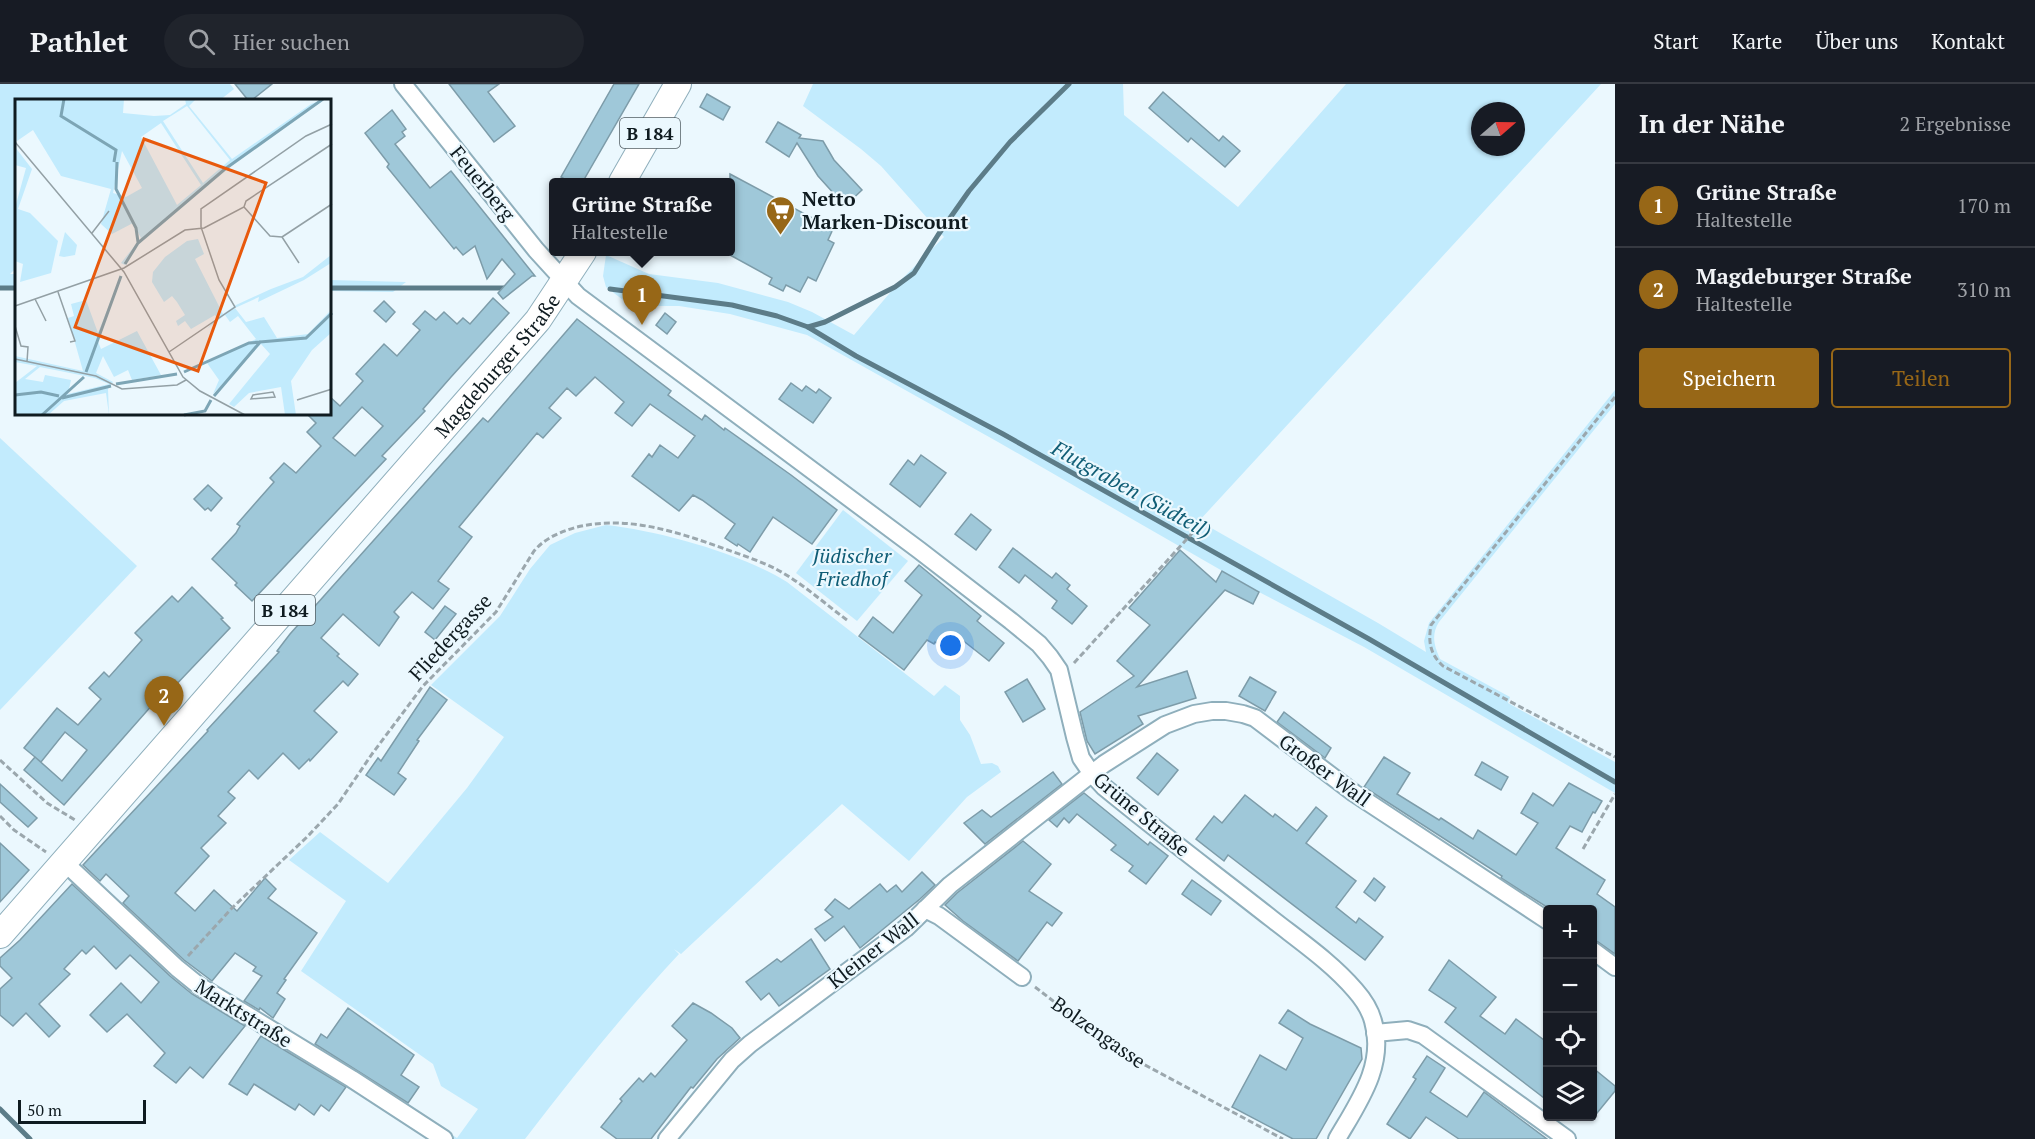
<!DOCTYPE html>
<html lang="de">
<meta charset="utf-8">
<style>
:root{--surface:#171b24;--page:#20242c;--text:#f1f3f6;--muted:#9ea1a6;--line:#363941;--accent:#976717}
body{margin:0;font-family:"PT Serif",serif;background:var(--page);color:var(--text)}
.controls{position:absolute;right:18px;bottom:18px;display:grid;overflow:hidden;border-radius:6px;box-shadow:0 2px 4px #0004}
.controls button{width:54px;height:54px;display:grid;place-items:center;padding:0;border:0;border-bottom:2px solid var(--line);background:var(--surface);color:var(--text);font:30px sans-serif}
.compass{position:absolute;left:1471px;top:18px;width:54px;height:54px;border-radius:50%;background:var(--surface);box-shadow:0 2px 4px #0004;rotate:70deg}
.scale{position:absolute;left:18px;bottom:15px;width:128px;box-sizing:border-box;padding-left:6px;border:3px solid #0f1b20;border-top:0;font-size:16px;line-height:21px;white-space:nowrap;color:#0f1b20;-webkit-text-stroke:4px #ebf8fe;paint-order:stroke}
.you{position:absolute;left:951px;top:562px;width:21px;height:21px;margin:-15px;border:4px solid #fff;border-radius:50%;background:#1a73e8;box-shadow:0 0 0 9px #1a73e833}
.badge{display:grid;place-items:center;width:39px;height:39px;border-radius:50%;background:var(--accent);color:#fff;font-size:20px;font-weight:700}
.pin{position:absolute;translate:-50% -50px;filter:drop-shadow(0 2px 3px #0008)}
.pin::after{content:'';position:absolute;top:32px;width:21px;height:18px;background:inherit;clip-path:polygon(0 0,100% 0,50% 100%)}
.popup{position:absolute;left:549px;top:94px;width:186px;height:78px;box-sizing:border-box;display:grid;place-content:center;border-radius:6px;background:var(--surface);filter:drop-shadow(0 2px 4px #0005);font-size:20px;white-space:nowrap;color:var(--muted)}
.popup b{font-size:22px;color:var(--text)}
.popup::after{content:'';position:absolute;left:50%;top:100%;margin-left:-12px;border:12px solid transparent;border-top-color:var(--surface)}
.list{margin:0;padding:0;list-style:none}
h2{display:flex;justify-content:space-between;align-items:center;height:78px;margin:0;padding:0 24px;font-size:26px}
h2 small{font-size:20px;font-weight:400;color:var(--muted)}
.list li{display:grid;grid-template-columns:39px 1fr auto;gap:18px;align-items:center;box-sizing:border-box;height:84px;padding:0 24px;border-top:2px solid var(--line)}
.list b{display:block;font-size:22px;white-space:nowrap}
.list p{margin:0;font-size:20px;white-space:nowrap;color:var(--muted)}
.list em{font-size:20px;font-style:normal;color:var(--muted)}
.actions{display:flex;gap:12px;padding:18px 24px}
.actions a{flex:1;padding:14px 0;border:2px solid var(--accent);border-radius:6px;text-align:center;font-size:21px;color:var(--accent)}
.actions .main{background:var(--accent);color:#fff}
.icon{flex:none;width:33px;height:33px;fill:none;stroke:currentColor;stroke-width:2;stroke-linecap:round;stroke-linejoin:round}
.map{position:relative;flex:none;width:1615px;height:1055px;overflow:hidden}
header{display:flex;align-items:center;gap:36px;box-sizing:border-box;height:84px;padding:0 30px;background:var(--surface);border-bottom:2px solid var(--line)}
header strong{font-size:28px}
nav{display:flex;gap:33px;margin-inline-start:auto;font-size:21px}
.search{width:420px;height:54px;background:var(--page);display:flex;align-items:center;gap:15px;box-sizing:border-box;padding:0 21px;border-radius:33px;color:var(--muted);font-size:22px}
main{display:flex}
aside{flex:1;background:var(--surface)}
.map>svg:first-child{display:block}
.green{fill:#c2ebfd;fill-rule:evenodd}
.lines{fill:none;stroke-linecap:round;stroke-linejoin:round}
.stream{stroke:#5c7c88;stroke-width:5}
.building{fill:#9fc8d9;stroke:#7d9ca9;stroke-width:1.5;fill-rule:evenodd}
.street-casing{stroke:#8fafbc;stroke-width:20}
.primary-casing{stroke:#8fafbc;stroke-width:28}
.path{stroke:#9ba7ad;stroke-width:3;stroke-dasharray:6 3;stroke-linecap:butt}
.street{stroke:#fff;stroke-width:16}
.primary{stroke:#fff;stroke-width:26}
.labels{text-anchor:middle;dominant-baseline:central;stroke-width:4.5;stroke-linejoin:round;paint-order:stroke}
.shield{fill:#ebf8fe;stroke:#515d63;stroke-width:1.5}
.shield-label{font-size:18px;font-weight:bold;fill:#0f1b20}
.street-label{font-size:20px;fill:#0f1b20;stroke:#ebf8fe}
.poi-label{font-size:20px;font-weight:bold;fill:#0f1b20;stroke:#ebf8fe;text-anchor:start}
.park-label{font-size:20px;font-style:italic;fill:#0e5c75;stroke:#ebf8fe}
.water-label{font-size:21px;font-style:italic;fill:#115e76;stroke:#ebf8fe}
.inset-river{fill:none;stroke:#7da5b5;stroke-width:3}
.inset-road{fill:none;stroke:#93a0a5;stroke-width:1.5}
.view{fill:#e8590c;fill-opacity:0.15;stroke:#e8590c;stroke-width:3}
.inset-edge{fill:none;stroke:#0f1b20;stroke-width:3}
</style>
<header>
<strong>Pathlet</strong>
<div class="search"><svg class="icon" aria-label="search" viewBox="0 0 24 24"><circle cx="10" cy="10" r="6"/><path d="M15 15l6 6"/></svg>Hier suchen</div>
<nav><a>Start</a><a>Karte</a><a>Über uns</a><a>Kontakt</a></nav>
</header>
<main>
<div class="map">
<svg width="1615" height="1055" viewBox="0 0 1615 1055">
<rect width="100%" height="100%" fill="#ebf8fe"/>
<g class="green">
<polygon points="0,0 230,0 234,5 220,16 16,16 16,184 10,190 16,190 16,202 0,202"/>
<path d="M 813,0 L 1123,0 L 1124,31 L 1238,123 L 1346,0 L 1601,0 L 1199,437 L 1378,539 L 1426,568 L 1424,557 L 1429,539 L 1615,306 L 1615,320 L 1439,538 C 1431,551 1434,561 1440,575 L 1510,613 L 1508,619 L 1615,678 L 1615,709 L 1364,563 L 1259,508 L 998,358 L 807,251 L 730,230 L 679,222 L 631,222 L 606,203 L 603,192 L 606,171 L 649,190 L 718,199 L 788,218 L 812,228 L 854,251 L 900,197 L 944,153 L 881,82 L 861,65 L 803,22 ZM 1480,27 L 1516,27 L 1516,63 L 1480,63 Z"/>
<polygon points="330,196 406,198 393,208 330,207"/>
<polygon points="0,354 137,482 0,626"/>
<polygon points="843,426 908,477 857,537 796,489"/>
<path d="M 606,441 C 660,447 740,469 787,498 L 934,612 L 945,601 L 960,612 L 960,636 L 970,651 L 981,680 L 992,679 L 998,682 L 1001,688 L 967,713 L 909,777 L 842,720 L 681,870 L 674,865 L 679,870 C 624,929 574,991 525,1055 L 431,1055 L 357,989 L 457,1054 L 478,1025 L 441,1002 L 433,980 L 301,887 L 346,817 L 289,776 L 320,748 L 388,799 L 467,704 L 504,653 L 431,601 L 500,532 L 530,485 L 550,461 L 575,449 Z"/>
</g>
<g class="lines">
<g class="stream">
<polyline points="0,204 16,204"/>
<polyline points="330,204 508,204"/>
<polyline points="610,205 732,221 777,232 808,243 856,272 1003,350 1369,555 1615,698"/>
<polyline points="808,243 825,238 895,203 914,189 938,151 969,107 1010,58 1069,0"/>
<polyline points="0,1025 30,1055"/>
</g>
</g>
<g class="building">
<polygon points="235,0 272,0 252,16 248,16"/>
<polygon points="449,0 499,0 488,8 515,42 494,58"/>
<polygon points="614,0 639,0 582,99 571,99 561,93"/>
<polygon points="1163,8 1219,57 1223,52 1240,67 1225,83 1191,54 1188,58 1149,24"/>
<polygon points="707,10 730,23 723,36 700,23"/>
<polygon points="392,26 406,45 402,48 405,52 395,60 430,104 451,87 535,192 532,192 503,215 498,209 515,190 502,175 487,195 475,162 463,171 456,163 454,165 387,83 389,80 365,49"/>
<polygon points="778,38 801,51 799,54 823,57 834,76 862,106 845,122 818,92 797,59 789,73 766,58"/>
<polygon points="730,90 833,145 828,156 834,159 816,197 808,193 800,208 786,201 783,207 769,200 772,194 730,171"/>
<path d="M 493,214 L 509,229 L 451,293 L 423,325 L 425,327 L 382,372 L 386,375 L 252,517 L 235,501 L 237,499 L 212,475 L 236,449 L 240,442 L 237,440 L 274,398 L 270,394 L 284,379 L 296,389 L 321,362 L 307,348 L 316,339 L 307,330 L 330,330 L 330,313 L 340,322 L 363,297 L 356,290 L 384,260 L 397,272 L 420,246 L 413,240 L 425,227 L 436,236 L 444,228 L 457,240 L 463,234 L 470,240 ZM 362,323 L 383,342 L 355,372 L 333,354 Z"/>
<polygon points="384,217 395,228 386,238 374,227"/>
<polygon points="665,229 676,238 667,250 656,241"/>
<polygon points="577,235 671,307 668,311 702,336 705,331 724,346 725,344 791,391 837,426 812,460 773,433 750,468 738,460 737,462 725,454 735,440 702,416 693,411 679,427 632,392 649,370 652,373 660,361 678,374 695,352 650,320 632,342 615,329 624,318 595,293 576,312 567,304 549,324 561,334 543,354 537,349 459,443 472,453 438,497 449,505 433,525 412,508 394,528 399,533 379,562 343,530 321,554 339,570 337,572 358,590 348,602 343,597 314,627 337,648 310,677 309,675 299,685 283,669 258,695 249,686 228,708 235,714 218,732 226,739 201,764 209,772 175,809 195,827 214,806 237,827 265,794 276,805 268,814 317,849 284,895 286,896 277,909 285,915 273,934 260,924 259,926 244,917 262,892 253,887 256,883 235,869 212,897 184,876 123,819 129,812 106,790 100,797 83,781 208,647 207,646 279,568 277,567 290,550 483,334 488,338"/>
<polygon points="791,299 802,307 806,302 816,309 819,305 831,314 813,339 779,315"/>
<polygon points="921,371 946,389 920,423 890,400 908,376 914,381"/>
<polygon points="208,401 222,414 211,427 208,424 205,426 194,415"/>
<polygon points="971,430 991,446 976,466 955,450"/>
<polygon points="1013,464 1052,494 1056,489 1070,501 1067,505 1087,522 1072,540 1052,524 1057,517 1025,491 1019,499 999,483"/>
<polygon points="1180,466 1216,498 1222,487 1259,508 1253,520 1225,506 1137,603 1187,587 1196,614 1138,632 1143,640 1095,670 1087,657 1080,628 1134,592 1117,577 1150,541 1129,524"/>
<polygon points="919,481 981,532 977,537 1004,559 989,577 961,555 950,570 935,558 934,560 927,556 904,586 859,552 873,533 893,549 922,511 905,497"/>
<path d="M 192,503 L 223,534 L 221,535 L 230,544 L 171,606 L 168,603 L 64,721 L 24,686 L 35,673 L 24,664 L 57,624 L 78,641 L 101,615 L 89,604 L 104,588 L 109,593 L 142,556 L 135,549 L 172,512 L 178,518 ZM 65,648 L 87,666 L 62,697 L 35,673 L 41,678 Z"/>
<polygon points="445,522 456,530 435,556 425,548"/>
<polygon points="1250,593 1276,608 1265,627 1239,612"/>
<polygon points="1027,595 1045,625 1023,638 1005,608"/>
<polygon points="430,603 447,616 417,656 419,657 398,689 406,695 394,711 366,691 378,674 381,677"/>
<polygon points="1284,628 1331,664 1325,674 1277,638"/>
<polygon points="1157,669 1178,686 1158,711 1137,694"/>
<polygon points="1384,673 1410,689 1397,710 1439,736 1441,734 1473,755 1478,746 1516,771 1538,739 1521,729 1533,709 1553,722 1569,699 1602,717 1595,729 1593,728 1582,748 1570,742 1556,764 1605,796 1597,810 1615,823 1615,870 1598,858 1593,856 1593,825 1550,825 1501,794 1502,792 1364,703"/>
<polygon points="1482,678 1508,693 1501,706 1475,691"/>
<polygon points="1053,688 1062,700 985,760 964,739 982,726 991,733"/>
<polygon points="0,700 37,734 28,743 0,718"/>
<polygon points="1084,709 1148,761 1150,758 1168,772 1146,800 1129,787 1133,782 1111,766 1116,761 1077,730 1069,739 1064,734 1057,743 1049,736"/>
<polygon points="1245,711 1273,733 1275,730 1297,747 1316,723 1327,732 1306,759 1356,797 1336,823 1356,839 1359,834 1383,853 1365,876 1228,771 1224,777 1196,755 1214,732 1222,739"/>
<polygon points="1023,757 1051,780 1029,807 1062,829 1052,842 1047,838 1018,877 963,837 945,821 957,809"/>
<polygon points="0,759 29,786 0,818"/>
<polygon points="922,788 935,801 920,815 860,864 844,842 825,857 815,845 833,833 825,826 835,815 849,825 880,800 887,808 896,801 902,808"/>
<polygon points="1374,794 1385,803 1375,817 1364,808"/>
<polygon points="1192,796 1221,817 1211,831 1182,810"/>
<polygon points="72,800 170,892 192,910 245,942 203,994 190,983 176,999 154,982 165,969 127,930 107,948 90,931 121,899 141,919 159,898 130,871 116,885 94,862 86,870 82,866 64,885 70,890 39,920 60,942 49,953 26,929 13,942 0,931 0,905 12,894 0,882 0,874 20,856"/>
<polygon points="811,855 830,885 779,922 769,909 761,916 746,898 777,875 781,878"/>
<polygon points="1449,876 1496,913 1480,932 1505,950 1516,935 1548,959 1548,1017 1445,938 1456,924 1429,906"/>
<polygon points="693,919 711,929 732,944 740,954 717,975 693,1004 691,1003 651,1055 617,1055 601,1043 622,1017 620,1015 639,994 643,998 651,989 655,993 687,956 672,942"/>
<polygon points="348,924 414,971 401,991 419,1003 408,1019 315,960 321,950 327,954"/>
<polygon points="1288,926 1310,940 1361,964 1362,975 1316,1055 1293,1055 1232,1023 1260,971 1286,986 1303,954 1279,939"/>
<polygon points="261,952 346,1003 329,1027 321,1021 314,1031 299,1020 295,1026 254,1000 247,1011 229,1000"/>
<polygon points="1427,972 1445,984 1430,1008 1467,1033 1484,1008 1547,1055 1459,1055 1426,1033 1410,1055 1387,1040 1416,995 1413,993"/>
<polygon points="1593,984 1615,1002 1615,1007 1593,1034"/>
</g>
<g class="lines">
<defs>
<g id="street">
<path d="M 403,0 L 536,166 L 578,212 L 919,466 L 1011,537 L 1039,560 L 1050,573 L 1059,586 L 1075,653 L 1081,674 L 1092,690 L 1104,703 C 1159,748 1216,791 1272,835 C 1300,857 1332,879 1355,906 C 1363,915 1370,926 1373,937 C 1386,981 1358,1019 1337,1055"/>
<polyline points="64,778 177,884 198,901 352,995 444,1055"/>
<polyline points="925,825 939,832 1022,893"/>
<polyline points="1592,866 1615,883"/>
<polyline points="1375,949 1408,946 1423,951 1567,1055"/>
<polyline points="667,1055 732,976 750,960 906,844 950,801 1104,680 1165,641 1194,630 1212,627 1226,627 1243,630 1255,634 1354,709 1548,837"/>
</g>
<g id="primary">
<polyline points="622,98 678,0"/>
<path id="s1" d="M 0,851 L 511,267 L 538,236 L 583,168"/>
</g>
</defs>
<use href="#street" class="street-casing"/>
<use href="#primary" class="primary-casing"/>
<g class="path">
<path d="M 1615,313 L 1431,541 C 1428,558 1430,570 1443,582 L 1615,673"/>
<polyline points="1074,579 1196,445"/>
<polyline points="0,676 47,719 75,736"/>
<polyline points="0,732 14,746 46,768"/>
<polyline points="1583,765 1615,710"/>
<path d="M 188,872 L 232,824 L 307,753 L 338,720 L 372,670 L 423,602 L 496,528 L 534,467 C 545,454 560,448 577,443 C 628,431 678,448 725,465 C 742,471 760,477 776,485 C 802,499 824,519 847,536"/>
<polyline points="1035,903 1117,966 1283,1055"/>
</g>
<use href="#street" class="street"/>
<use href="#primary" class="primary"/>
</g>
<defs>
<symbol id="supermarket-pin" viewBox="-11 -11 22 30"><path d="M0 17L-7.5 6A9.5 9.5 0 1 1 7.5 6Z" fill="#976717" stroke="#ebf8fe"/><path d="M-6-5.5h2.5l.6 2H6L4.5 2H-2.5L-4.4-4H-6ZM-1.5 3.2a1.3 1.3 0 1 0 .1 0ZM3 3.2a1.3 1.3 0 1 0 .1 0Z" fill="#fff"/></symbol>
</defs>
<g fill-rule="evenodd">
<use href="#supermarket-pin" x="764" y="110" width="33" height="45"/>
</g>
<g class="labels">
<g class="shield">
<rect x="620" y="34" width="60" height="30" rx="4.5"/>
<rect x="255" y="511" width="60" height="30" rx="4.5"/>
</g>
<g class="shield-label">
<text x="650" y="49">B 184</text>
<text x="285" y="526">B 184</text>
</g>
<g class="street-label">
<text transform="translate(483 99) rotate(51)">Feuerberg</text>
<text stroke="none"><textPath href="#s1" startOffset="756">Magdeburger Straße</textPath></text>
<text transform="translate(450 553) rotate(-47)">Fliedergasse</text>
<text transform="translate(1325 686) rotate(36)">Großer Wall</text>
<text transform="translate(1142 730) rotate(40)">Grüne Straße</text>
<text transform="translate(873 866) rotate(-38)">Kleiner Wall</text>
<text transform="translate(244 929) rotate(32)">Marktstraße</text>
<text transform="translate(1099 948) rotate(35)">Bolzengasse</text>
</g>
<g class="poi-label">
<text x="802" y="114">Netto<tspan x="802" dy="23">Marken-Discount</tspan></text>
</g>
<g class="park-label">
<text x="852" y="471">Jüdischer<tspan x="852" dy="23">Friedhof</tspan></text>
</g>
<g class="water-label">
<text transform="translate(1132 405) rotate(29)">Flutgraben (Südteil)</text>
</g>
</g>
<g transform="translate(15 15)">
<rect width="316" height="316" fill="#ebf8fe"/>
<path d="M 0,0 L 109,0 L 108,14 L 139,17 L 155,16 L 171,5 L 170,0 L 181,0 L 174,7 L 217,60 L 296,5 L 310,0 L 210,70 L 124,144 L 110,166 L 106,164 L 126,139 L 118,124 L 97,135 L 86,125 L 96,90 L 46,77 L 18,31 L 2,42 ZM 172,7 L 215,61 L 188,84 L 148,22 ZM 146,24 L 186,86 L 162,106 L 126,38 ZM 107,52 L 127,89 L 111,98 L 98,94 ZM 0,48 L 17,70 L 3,110 L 15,114 L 43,142 L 36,174 L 5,183 L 8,165 L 0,162 L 0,109 L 11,69 L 0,66 ZM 50,133 L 62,146 L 60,156 L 49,158 L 44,157 ZM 183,140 L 189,155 L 180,160 L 208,215 L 221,206 L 256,190 L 288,178 L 316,156 L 316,164 L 289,181 L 243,203 L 244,198 L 220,209 L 231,223 L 249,218 L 262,239 L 293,235 L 316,211 L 316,234 L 297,251 L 276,282 L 281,316 L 270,316 L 266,288 L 234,294 L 219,308 L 214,305 L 255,255 L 246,245 L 198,295 L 204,281 L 192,264 L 241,240 L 223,217 L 215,223 L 210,216 L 192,230 L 202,219 L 200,216 L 176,230 L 170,222 L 163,227 L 161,222 L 170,216 L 162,203 L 157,197 L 149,203 L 137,183 L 138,173 L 150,158 L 172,142 ZM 101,189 L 82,240 L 86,250 L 122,232 L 146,276 L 117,281 L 113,271 L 99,278 L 88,257 L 81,274 L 98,283 L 93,290 L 94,316 L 91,294 L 49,302 L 33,316 L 0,316 L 0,284 L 22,267 L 0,263 L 0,257 L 68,272 L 53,219 L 59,217 L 56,205 L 71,201 L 83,234 ZM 25,268 L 80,279 L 94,285 L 53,295 L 56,281 L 30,276 L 28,283 L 10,280 Z" fill="#c2ebfd" fill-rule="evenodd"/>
<path class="inset-river" d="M 49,0 L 46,17 L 101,51 L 99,63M 102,63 L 101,90 L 121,129 L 123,143M 110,165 L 123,144 L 210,70 L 308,0M 71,273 L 106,177M 169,273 L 234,244 L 291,239 L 317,214M 101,285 L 162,275M 0,296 L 26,293 L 44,297M 199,297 L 246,242M 47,299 L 96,287M 27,316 L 69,278M 169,316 L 190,312 L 196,301"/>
<path class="inset-road" d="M 0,43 L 109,173 L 168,278 L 185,292 L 230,316M 229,108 L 255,137 L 267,138M 77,134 L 94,112M 267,138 L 317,105M 267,138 L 284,164M 43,193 L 60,242 L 55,243M 20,200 L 31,222M 0,207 L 109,169 L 170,131 L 189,129 L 229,108 L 231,102 L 317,45M 0,227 L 6,247 L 13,248 L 12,263M 154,253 L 220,208 L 204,181 L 186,128 L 186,110 L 291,37 L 317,25M 0,260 L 81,277 L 107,290 L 162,286 L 171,281M 258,293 L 260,298 L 236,300 L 238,296 ZM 282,301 L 317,290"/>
<path class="view" d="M 129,40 L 251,84 L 183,272 L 60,228 Z"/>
<rect width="316" height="316" class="inset-edge"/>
</g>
</svg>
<div class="controls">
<button>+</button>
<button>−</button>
<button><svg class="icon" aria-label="locate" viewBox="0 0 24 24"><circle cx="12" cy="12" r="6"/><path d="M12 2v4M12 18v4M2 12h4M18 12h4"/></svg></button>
<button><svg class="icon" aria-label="layers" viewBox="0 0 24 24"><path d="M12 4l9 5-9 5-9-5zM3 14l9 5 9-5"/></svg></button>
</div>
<svg class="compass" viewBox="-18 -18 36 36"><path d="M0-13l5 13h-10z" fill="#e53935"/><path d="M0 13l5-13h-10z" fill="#9ea1a6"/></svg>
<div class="scale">50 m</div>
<div class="you"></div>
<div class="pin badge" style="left:642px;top:241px">1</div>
<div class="popup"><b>Grüne Straße</b>Haltestelle</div>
<div class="pin badge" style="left:164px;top:642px">2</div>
</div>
<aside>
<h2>In der Nähe<small>2 Ergebnisse</small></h2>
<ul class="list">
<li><span class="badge">1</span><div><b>Grüne Straße</b><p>Haltestelle</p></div><em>170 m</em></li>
<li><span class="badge">2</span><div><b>Magdeburger Straße</b><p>Haltestelle</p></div><em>310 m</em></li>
</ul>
<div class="actions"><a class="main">Speichern</a><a>Teilen</a></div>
</aside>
</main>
